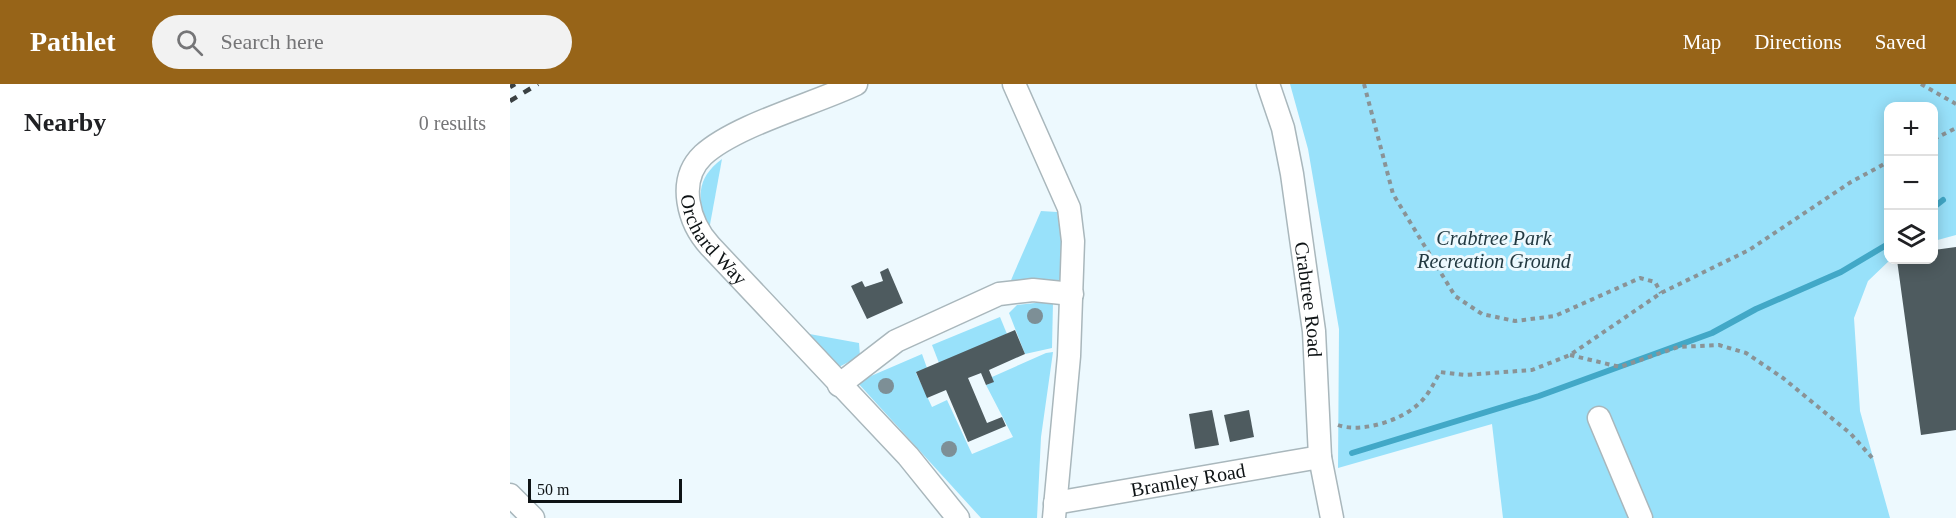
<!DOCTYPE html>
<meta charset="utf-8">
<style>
:root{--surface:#fff;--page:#f2f2f2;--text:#202124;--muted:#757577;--line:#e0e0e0;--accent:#976418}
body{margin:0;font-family:Georgia,serif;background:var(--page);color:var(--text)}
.controls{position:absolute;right:18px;top:18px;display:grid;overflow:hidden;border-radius:12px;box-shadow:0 3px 15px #0003}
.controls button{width:54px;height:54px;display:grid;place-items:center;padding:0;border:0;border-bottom:2px solid var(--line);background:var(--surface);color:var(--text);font:30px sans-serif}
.scale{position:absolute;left:18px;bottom:15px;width:154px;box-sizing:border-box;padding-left:6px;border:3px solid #0e1315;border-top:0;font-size:16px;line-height:21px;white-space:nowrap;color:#0e1315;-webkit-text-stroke:4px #edf9fe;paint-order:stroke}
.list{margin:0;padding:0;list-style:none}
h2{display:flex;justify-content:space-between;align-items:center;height:78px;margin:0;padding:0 24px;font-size:26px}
h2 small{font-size:20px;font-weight:400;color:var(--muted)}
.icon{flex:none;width:33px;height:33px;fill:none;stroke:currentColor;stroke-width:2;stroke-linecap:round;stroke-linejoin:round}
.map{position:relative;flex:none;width:1446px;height:434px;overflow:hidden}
header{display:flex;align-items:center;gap:36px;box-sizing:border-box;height:84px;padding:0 30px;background:var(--accent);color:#fff}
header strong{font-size:28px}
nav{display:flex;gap:33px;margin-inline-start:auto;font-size:21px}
.search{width:420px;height:54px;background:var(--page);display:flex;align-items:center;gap:15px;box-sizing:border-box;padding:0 21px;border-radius:33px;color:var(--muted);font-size:22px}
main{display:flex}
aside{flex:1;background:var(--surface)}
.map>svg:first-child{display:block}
.green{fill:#98e1fa}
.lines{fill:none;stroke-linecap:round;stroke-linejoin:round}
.stream{stroke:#42a8c7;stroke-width:6}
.building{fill:#4e5b5f}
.minor-casing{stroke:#a9b7bc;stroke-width:25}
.path{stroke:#8a9396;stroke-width:4;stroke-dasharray:4.5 4.5;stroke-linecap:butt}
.minor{stroke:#fff;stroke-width:22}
.rail{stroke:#3a4143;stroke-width:4.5;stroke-dasharray:8 8;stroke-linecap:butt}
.tree{fill:#7d8f96}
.labels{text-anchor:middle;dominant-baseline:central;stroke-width:6;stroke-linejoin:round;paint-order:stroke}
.street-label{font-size:20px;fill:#0e1315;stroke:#edf9fe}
.park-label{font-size:20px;font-style:italic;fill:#223941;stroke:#edf9fe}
</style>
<header>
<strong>Pathlet</strong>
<div class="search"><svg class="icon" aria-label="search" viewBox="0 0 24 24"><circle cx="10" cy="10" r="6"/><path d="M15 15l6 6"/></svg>Search here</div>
<nav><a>Map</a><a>Directions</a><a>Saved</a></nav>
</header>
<main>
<aside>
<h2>Nearby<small>0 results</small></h2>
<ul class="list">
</ul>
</aside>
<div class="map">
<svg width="1446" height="434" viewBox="0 0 1446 434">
<rect width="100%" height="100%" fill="#edf9fe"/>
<g class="green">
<polygon points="780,0 1446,0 1446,151 1424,157 1424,22 1378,22 1380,176 1358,197 1344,234 1350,327 1380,434 993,434 982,340 828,384 829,245 798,65"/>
<path d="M 212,75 L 199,146 C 187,116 185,95 212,75 Z"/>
<polygon points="531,127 547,128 552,160 551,205 498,203"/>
<polygon points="543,217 542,264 515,270 499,229 507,221"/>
<polygon points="490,233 497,250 429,279 422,261"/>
<polygon points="294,249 349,259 350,272 327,284"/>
<polygon points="543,268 531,353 527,434 471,434 347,298 412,270 417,284 406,289 422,323 437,316 462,370 503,353 476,301 483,298 482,293 536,269"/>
</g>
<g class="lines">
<g class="stream">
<polyline points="1424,123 1433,116"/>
<polyline points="842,369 1029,312 1202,249 1246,225 1331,188 1378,160"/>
</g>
</g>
<g class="building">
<polygon points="1446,163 1446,346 1411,351 1387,176 1424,176 1424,166"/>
<polygon points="378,184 393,219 357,235 341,202 352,197 355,203 373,197 370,188"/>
<polygon points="505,246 515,270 479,286 484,298 476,301 471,289 458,294 477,339 492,333 496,342 458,358 436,306 417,314 406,288"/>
<polygon points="702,326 709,361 685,365 679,330"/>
<polygon points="739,326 744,353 720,358 714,331"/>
</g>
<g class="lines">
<defs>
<g id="minor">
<path id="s1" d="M 346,0 C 304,20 226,41 193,71 C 166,97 179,139 200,162 L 398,372 L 448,434"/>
<polyline points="504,0 559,124 563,157 559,272 544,434"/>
<path id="s2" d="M 758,0 L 773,44 L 782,90 L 804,247 L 810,373 L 822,434"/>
<polyline points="329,301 386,257 489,210 523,206 562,210"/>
<polyline points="1089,334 1131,434"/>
<polyline points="0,411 23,434"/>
<path id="s3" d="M 545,419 L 810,373"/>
</g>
</defs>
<use href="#minor" class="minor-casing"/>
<g class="path">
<polyline points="854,0 883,110 945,212 972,230 1005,237 1045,232 1130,194 1145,198 1151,209"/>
<polyline points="1411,0 1446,20"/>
<polyline points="1424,55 1446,44"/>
<polyline points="1060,271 1110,283 1168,263 1209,261 1236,269 1273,294 1341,350 1364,376"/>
<path d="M 828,341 C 852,350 899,335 915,313 C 921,306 925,297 930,288 L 955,291 L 1022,286 L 1060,271 L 1151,209 L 1239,166 L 1341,98 L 1378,78"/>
</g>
<use href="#minor" class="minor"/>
<g class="rail">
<polyline points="0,3 5,0"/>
<polyline points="0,17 28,0"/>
</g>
</g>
<g class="tree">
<circle cx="525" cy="232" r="8"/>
<circle cx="376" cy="302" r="8"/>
<circle cx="439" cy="365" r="8"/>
</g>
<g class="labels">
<g class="street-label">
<text stroke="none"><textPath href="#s1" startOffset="266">Orchard Way</textPath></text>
<text stroke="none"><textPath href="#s2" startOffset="220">Crabtree Road</textPath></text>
<text stroke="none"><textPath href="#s3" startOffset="135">Bramley Road</textPath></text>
</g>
<g class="park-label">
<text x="984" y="154">Crabtree Park<tspan x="984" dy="23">Recreation Ground</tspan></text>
</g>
</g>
</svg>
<div class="controls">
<button>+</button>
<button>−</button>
<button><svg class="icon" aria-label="layers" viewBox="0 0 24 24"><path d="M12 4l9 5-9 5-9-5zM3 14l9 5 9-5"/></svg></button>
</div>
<div class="scale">50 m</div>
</div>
</main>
